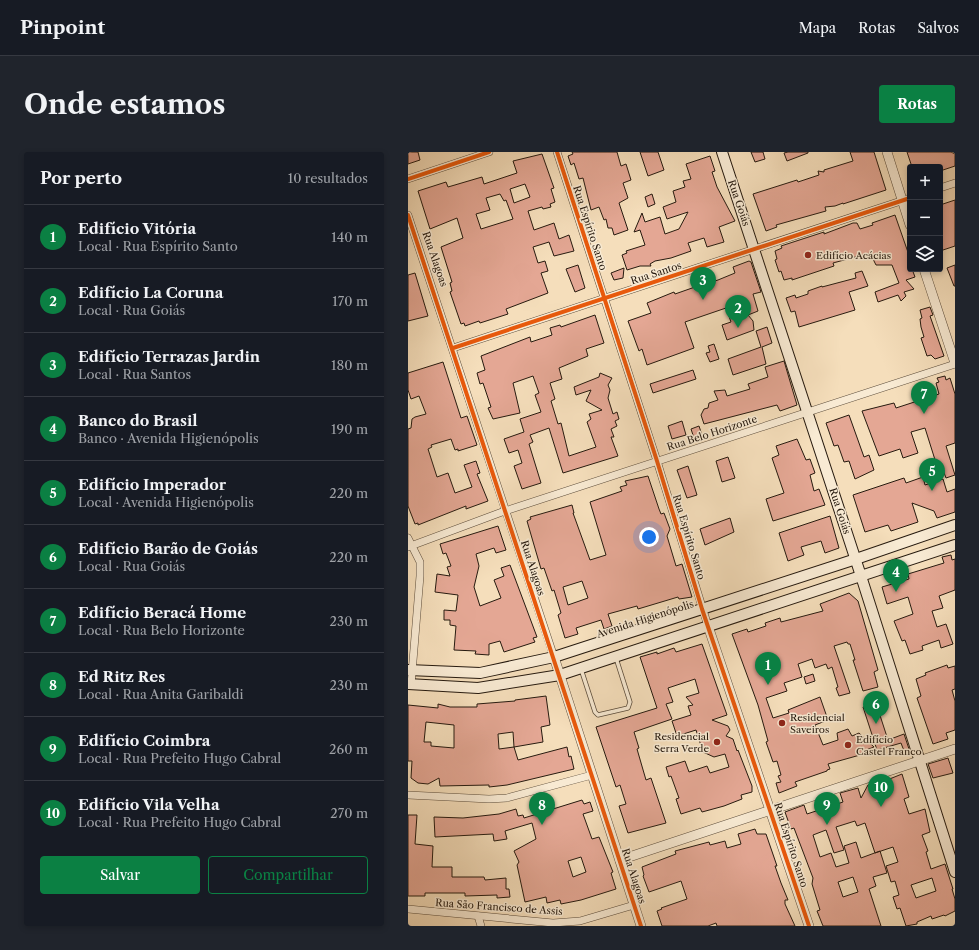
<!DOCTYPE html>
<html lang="pt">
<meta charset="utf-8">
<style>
:root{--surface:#171b24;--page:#20242c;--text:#f1f3f6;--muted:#9ea1a6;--line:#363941;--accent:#0b8043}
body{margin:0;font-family:"Libre Caslon Text",serif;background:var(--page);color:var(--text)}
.controls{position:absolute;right:12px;top:12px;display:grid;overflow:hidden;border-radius:4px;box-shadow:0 2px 6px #0003}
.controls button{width:36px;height:36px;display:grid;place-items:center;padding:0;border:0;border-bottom:1px solid var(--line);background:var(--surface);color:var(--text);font:20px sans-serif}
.you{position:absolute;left:241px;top:385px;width:14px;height:14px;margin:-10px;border:3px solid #fff;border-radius:50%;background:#1a73e8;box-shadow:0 0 0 6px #1a73e833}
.badge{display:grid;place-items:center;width:26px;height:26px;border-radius:50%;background:var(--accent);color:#fff;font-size:13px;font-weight:700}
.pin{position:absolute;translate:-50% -33px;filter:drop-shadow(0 1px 2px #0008)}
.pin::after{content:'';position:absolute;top:21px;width:14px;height:12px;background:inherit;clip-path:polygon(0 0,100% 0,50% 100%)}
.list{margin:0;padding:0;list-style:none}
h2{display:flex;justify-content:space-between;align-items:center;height:52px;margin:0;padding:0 16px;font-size:17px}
h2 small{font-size:13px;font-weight:400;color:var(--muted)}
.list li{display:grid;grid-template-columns:26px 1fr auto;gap:12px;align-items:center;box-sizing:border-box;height:64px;padding:0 16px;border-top:1px solid var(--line)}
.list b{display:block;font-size:15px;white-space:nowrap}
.list p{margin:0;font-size:13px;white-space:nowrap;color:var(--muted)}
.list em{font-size:13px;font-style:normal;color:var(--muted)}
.actions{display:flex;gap:8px;padding:12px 16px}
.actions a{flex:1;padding:9px 0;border:1px solid var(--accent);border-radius:4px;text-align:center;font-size:14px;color:var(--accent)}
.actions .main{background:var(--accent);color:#fff}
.icon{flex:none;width:22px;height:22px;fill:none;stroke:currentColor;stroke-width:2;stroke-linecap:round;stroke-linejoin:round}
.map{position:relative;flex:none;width:547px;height:774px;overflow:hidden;border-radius:4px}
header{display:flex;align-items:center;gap:24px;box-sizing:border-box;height:56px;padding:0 20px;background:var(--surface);border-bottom:1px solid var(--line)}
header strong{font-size:19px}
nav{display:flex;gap:22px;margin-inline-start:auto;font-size:14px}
.intro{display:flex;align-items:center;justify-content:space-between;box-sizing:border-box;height:96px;padding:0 24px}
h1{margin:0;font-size:28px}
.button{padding:10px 18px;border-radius:4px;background:var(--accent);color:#fff;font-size:14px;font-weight:700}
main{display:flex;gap:24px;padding:0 24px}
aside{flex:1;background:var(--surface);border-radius:4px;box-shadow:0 2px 6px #0003}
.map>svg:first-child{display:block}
.building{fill:#e4a794;stroke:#261a0f;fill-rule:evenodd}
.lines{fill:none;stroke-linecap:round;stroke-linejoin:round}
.service-casing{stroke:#5a4b3a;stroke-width:5}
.minor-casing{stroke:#5a4b3a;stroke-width:8}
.tertiary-casing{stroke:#5a4b3a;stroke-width:10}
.secondary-casing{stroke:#261a0f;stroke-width:12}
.service{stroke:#f8ead3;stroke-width:3.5}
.minor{stroke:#f8ead3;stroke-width:7}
.tertiary{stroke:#f8ead3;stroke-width:9}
.secondary{stroke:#f8ead3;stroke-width:10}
.cycleway-casing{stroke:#f8ead3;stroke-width:6}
.cycleway{stroke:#e8590c;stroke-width:4}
.poi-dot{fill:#8f2418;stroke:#f8ead3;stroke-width:1.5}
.labels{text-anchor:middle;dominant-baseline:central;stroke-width:3;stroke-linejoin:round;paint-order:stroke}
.street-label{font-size:10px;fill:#261a0f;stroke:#f8ead3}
.poi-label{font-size:10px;fill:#261a0f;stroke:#f8ead3;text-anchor:start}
</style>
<header>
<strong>Pinpoint</strong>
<nav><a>Mapa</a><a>Rotas</a><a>Salvos</a></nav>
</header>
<div class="intro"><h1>Onde estamos</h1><a class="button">Rotas</a></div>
<main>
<aside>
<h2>Por perto<small>10 resultados</small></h2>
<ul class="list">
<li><span class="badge">1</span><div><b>Edifício Vitória</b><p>Local · Rua Espírito Santo</p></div><em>140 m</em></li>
<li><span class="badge">2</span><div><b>Edifício La Coruna</b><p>Local · Rua Goiás</p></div><em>170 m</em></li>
<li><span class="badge">3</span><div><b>Edifício Terrazas Jardin</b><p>Local · Rua Santos</p></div><em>180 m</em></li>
<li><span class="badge">4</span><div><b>Banco do Brasil</b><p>Banco · Avenida Higienópolis</p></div><em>190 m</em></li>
<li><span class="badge">5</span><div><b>Edifício Imperador</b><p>Local · Avenida Higienópolis</p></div><em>220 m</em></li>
<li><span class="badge">6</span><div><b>Edifício Barão de Goiás</b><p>Local · Rua Goiás</p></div><em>220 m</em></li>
<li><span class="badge">7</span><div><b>Edifício Beracá Home</b><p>Local · Rua Belo Horizonte</p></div><em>230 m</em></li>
<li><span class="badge">8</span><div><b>Ed Ritz Res</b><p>Local · Rua Anita Garibaldi</p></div><em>230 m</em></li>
<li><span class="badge">9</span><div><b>Edifício Coimbra</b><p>Local · Rua Prefeito Hugo Cabral</p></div><em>260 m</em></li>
<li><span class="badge">10</span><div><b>Edifício Vila Velha</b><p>Local · Rua Prefeito Hugo Cabral</p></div><em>270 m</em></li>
</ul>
<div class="actions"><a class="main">Salvar</a><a>Compartilhar</a></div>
</aside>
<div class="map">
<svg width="547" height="774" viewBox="0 0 547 774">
<rect width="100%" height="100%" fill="#f5debb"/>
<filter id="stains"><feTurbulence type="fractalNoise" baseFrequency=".005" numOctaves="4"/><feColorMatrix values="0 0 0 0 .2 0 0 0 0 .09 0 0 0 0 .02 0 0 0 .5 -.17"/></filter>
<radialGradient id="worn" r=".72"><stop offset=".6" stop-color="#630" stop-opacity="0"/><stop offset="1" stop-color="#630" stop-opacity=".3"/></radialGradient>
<g class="building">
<polygon points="0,0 10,0 12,8 0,12"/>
<polygon points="164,0 209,0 213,14 218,12 223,28 215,31 220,46 211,51 220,78 206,83 204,76 200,76 198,67 196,68 191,55 183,58 175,26 171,27 166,11 163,13 160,4 165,2"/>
<polygon points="232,0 250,0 256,18 240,24"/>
<polygon points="343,0 355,0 357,7 347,10"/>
<polygon points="380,0 400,0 400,1 379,9 376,1"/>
<polygon points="442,0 466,0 478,38 435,52 435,51 427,54 417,55 418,59 368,73 369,75 358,79 345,42 389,28 390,30 411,23 410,19 416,20 416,18 445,9"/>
<polygon points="499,0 543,0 547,2 547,14 532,19 532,15 504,15"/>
<path d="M 134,2 L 146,36 L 143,37 L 147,50 L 142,52 L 143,55 L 135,57 L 134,55 L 120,59 L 126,78 L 146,71 L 151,87 L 161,83 L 166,99 L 146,104 L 141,90 L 125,95 L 130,111 L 137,109 L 140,119 L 133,121 L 140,141 L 98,157 L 100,162 L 72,171 L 71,169 L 57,174 L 56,171 L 53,172 L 42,140 L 44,139 L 42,131 L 44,130 L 33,95 L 55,86 L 49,66 L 22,77 L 10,39 L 38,30 L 40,35 L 74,25 L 76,32 L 109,21 L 105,9 ZM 117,32 L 122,45 L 106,51 L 102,37 ZM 92,42 L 96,49 L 98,48 L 105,67 L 73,77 L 68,62 L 82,58 L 78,46 Z"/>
<polygon points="302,4 307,19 304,20 309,35 327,69 311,75 316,90 299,95 296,86 280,91 283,99 263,106 247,109 242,112 243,114 232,114 219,118 214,103 219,101 218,99 237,93 232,78 226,80 234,61 237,70 252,65 257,82 271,77 280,60 259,67 255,55 268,50 265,39 277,35 275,29 283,27 278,12"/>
<polygon points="244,42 247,52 240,55 237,45"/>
<polygon points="547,48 547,94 532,99 532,53"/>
<polygon points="487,63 502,106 502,117 504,117 507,125 498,128 506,137 496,140 498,144 493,149 490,143 470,150 467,140 491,131 484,113 468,113 462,101 425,111 426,114 384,128 384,126 376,128 373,119 371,120 367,108 369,107 367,99 374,96 373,94 416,80 416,82 445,71 449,71 452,77 465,73 464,71"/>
<polygon points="341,109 343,110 353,140 345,142 350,159 340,163 345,169 346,178 319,188 314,173 323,170 318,156 277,170 286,196 239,213 234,197 231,199 220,169 243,161 239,151 266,140 267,142 287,135 286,133 293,131 294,133 310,128 327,121 325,115"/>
<polygon points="170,113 177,136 167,140 158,117"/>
<polygon points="547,113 547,134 546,134 539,116"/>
<polygon points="216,116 215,126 206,128 203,121"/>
<polygon points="454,119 460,134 441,140 447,158 391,175 387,159 383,160 378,146 387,143 388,146 400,142 400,139 414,134 414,135 448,126 447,121"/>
<polygon points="7,121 20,164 0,169 0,123"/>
<polygon points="522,155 525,163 522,164 536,204 527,207 523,203 519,204 513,186 516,185 513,175 512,167 514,166 512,158"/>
<polygon points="187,163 196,191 178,197 180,204 151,216 154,227 142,231 147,247 143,249 150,272 153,271 161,304 188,295 179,270 183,267 181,262 194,258 178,249 183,238 168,243 166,235 191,225 192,221 204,226 200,233 202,238 200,246 205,262 209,260 211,267 207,269 209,274 203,277 206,285 203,285 210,304 155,321 141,276 122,283 125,290 121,292 133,331 114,337 106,314 114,311 110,298 101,301 96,287 116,280 112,267 133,260 127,243 131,241 125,224 105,231 112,261 85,267 80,256 83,255 75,231 72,232 69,221 77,218 73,204 122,185 123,190 144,183 142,176 152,173 153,175"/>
<polygon points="359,175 364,191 354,195 358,212 325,223 320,207 353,195 348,179"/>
<polygon points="306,192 311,207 302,210 298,201 302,200 300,194"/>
<polygon points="376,209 389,253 372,259 369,253 296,272 293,263 296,257 300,256 301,251 310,248 306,239 317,238 319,244 342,237 340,232 360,225 357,215"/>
<polygon points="35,210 53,266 59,264 69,293 50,299 50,297 47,298 43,287 23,293 24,295 20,297 29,325 40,321 47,341 64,335 56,313 68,309 72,321 69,322 80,349 58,357 58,354 10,373 10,371 7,372 0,354 0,277 3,276 4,267 7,265 18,262 11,244 3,247 0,238 0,221"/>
<polygon points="285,218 288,227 245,241 242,232"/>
<polygon points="537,224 538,228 542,226 547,242 547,291 538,294 547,323 538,326 532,310 528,311 517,276 503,280 510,301 495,306 492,297 471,304 454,259 486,251 488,256 531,242 528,231 531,230 529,226"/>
<polygon points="441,263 456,305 461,303 466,318 447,327 441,309 436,310 430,293 426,294 418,271"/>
<polygon points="274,269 278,283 264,287 260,274"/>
<polygon points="291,274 294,283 286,286 283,277"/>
<polygon points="389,287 398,308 402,307 407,321 402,323 406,339 411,337 417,353 365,369 358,347 376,341 364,306 371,303 368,294"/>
<polygon points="320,305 327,326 314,330 308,309"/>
<polygon points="280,314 289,343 279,346 269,318"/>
<path d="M 240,324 L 251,357 L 253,362 L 256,361 L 262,377 L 259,384 L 268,414 L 274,412 L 284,445 L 271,447 L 270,445 L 230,457 L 229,454 L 200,462 L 204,474 L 196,477 L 193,468 L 168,476 L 170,482 L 157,486 L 150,463 L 153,461 L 146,438 L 144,439 L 136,416 L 133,417 L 119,369 L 123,367 L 122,365 L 164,353 L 166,361 L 165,361 L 182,408 L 198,403 L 182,350 L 214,339 L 212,335 L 219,333 L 217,329 ZM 174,429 L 180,446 L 160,453 L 155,435 Z"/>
<polygon points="515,325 517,333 535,327 539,340 547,337 547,360 529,366 526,359 504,351 510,370 483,379 480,373 457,380 445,343 496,326 498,331"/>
<polygon points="422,364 431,396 417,401 413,389 393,395 396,403 380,409 371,381"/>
<polygon points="322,366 326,380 297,393 292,377"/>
<polygon points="90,374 98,398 88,401 86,396 68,402 71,414 66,435 72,454 93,446 86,428 96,424 93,416 102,413 129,485 125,486 127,490 96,500 92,489 81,492 81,503 67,502 68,499 46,498 48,474 42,473 42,468 36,468 36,458 48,459 50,443 27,440 29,422 42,424 39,415 43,414 38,401 35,402 32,392"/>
<polygon points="543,403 544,408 547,407 547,438 531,444 535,456 524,459 529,475 538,472 545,492 533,496 531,488 514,494 515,498 502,502 497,488 494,489 486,469 505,462 500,445 479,452 474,435 501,427 500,422 536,411 534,405"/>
<polygon points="441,441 450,449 470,518 466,520 470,535 455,539 445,508 447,508 442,492 440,492 439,490 426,494 442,541 431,544 428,536 430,535 424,515 420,517 418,512 407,516 404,507 390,512 394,525 376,531 379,539 358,546 365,566 381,561 380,558 412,545 420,568 407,573 415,593 430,588 429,581 440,577 444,584 451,581 466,595 458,598 452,603 420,612 422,617 419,618 419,619 387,630 389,634 371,641 368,631 373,630 370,624 373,623 369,609 365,610 358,590 360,589 350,553 324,482 339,477 340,480 358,474 357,471 372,466 373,470 415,459 412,452"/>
<polygon points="294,492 319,563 304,568 320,574 322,578 318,584 325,587 329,599 330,598 344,634 344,640 333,643 334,647 316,654 294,660 292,656 273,662 268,647 271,646 263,624 261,625 258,615 277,609 281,620 299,614 302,621 321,615 317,602 306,605 295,600 288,578 269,584 264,569 283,563 280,554 285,553 278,545 291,541 287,527 260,536 265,550 258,552 264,567 226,580 231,596 229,597 238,628 243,626 258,671 220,681 211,654 218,652 212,633 208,635 188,575 249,556 232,505 249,500 249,502 266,496 268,500"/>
<polygon points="539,513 540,516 547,514 547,537 544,538 547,549 547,578 538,581 540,587 525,592 509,546 513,544 508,527 518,523 517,521"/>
<polygon points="405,522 407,529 398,532 396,525"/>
<path d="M 138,544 L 142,573 L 133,575 L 135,590 L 106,595 L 110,608 L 159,595 L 161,605 L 163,604 L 166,617 L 99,633 L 81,635 L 81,633 L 32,634 L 31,626 L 20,632 L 10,631 L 3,626 L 4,609 L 0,609 L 0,553 L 30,556 L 30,552 L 42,555 L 69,555 L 69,552 L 107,549 L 107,548 ZM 18,570 L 46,573 L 46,596 L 23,594 L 23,590 L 16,590 ZM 105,580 L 106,595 L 91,597 L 90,582 Z"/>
<polygon points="468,551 480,588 496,582 501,597 496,599 493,591 469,598 455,555"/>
<polygon points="540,606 545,621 525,626 520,612"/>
<path d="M 494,622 L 501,645 L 496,647 L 501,662 L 517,657 L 522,680 L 514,683 L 520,699 L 518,700 L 523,717 L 537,712 L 545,737 L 544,737 L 547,747 L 547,759 L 537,764 L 536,763 L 524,767 L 523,764 L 509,770 L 509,772 L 498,774 L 492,756 L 489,757 L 485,745 L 491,743 L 487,729 L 483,730 L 478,714 L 490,710 L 485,695 L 467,701 L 457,671 L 449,674 L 447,669 L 428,675 L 436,698 L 426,701 L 418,678 L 405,683 L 412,705 L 423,701 L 428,715 L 441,711 L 436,694 L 448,690 L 453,706 L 472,699 L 479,721 L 465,725 L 468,734 L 461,737 L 473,774 L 415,774 L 409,759 L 412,758 L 404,732 L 405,726 L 386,676 L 383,677 L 377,660 L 396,653 L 399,662 L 435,650 L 432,641 L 450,636 L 453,646 L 460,633 L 468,630 L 469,632 ZM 445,725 L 450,740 L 435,745 L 430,730 ZM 524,726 L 528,739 L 508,746 L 503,733 Z"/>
<path d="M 174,648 L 176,652 L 182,650 L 185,659 L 175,662 L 184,687 L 191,685 L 205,720 L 203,721 L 208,737 L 173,748 L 153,752 L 152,748 L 139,751 L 138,745 L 117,750 L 109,713 L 111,710 L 106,699 L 128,687 L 124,671 L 97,679 L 99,687 L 86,689 L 85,682 L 27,685 L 26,665 L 55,666 L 91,662 L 108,657 L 110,664 L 115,663 L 116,666 ZM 173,705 L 178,720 L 165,725 L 160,709 Z"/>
<polygon points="0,663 9,663 7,692 25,694 24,715 44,715 44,725 76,725 77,728 98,726 98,737 101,737 102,745 89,746 89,743 57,744 57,741 17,741 17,744 0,744"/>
<polygon points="347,677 349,682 358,682 369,714 367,714 373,731 380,748 377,748 377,752 387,774 309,774 308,771 300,774 254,774 249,759 254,757 253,756 279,747 273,729 241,740 235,724 236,723 234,715 268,702 267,699 301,690 302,693 317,689 319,696 333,692 330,682"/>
</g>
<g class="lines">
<defs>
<polyline id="service" points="173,517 187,560 190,563 220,556 222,550 208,506"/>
<g id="minor">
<polyline points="149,0 249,309 300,474"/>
<polyline points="0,27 81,0"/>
<polyline points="532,36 547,31"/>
<polyline points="0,63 146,505"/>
<polyline points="45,196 502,46"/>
<polyline points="0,386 12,410 12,424 3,533"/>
<polyline points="0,395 94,360 547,212"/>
<polyline points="0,643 81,647 99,646 184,623"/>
<polyline points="0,757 145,771 172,769 226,753"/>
<polyline points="70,764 73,774"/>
</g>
<g id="tertiary">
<polyline points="479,0 502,73"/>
<polyline points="516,117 547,211"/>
<polyline points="300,474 401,774"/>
<polyline points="146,505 233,774"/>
<polyline points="212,708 547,597"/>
</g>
<g id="secondary">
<polyline points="314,0 453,424 547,720"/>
<polyline points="0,518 72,521 146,505 448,407 547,373"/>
<polyline points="0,532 70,536 152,523 547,393"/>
</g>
</defs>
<use href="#service" class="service-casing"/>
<use href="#minor" class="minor-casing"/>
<use href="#tertiary" class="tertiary-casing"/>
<use href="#secondary" class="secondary-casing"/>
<use href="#service" class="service"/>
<use href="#minor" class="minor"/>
<use href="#tertiary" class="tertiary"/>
<use href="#secondary" class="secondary"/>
<defs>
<g id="cycleway">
<polyline points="149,0 249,309 294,457 401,774"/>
<polyline points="0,27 81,0"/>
<polyline points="0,63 233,774"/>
<polyline points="45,196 502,46"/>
</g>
</defs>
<use href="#cycleway" class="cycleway-casing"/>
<use href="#cycleway" class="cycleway"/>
</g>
<g class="poi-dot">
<circle cx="400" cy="103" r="4"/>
<circle cx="374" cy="571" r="4"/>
<circle cx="309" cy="590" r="4"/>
<circle cx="440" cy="593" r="4"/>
</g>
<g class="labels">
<g class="street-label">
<text transform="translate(331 51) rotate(71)">Rua Goiás</text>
<text transform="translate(182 76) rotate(72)">Rua Espírito Santo</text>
<text transform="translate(27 107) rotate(71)">Rua Alagoas</text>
<text transform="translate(248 121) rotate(-18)">Rua Santos</text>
<text transform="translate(304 281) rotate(-18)">Rua Belo Horizonte</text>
<text transform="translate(432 359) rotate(72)">Rua Goiás</text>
<text transform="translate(281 385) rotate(73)">Rua Espírito Santo</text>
<text transform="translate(125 416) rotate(72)">Rua Alagoas</text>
<text transform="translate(237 467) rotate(-18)">Avenida Higienópolis</text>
<text transform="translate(383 693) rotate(72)">Rua Espírito Santo</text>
<text transform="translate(226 724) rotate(72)">Rua Alagoas</text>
<text transform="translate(91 755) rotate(4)">Rua São Francisco de Assis</text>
</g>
<g class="poi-label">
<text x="408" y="103">Edifício Acácias</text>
<text x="382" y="565">Residencial<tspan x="382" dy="12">Saveiros</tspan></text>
<text x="301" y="584" text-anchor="end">Residencial<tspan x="301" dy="12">Serra Verde</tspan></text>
<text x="448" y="587">Edifício<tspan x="448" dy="12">Castel Franco</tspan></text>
</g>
</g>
<rect width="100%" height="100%" filter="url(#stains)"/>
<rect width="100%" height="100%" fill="url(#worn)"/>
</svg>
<div class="controls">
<button>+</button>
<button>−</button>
<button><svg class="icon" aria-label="layers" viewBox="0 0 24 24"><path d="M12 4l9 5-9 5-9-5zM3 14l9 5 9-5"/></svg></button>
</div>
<div class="you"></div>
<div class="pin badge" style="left:360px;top:533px">1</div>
<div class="pin badge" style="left:330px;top:176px">2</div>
<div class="pin badge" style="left:295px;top:148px">3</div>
<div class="pin badge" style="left:488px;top:440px">4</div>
<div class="pin badge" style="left:524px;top:339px">5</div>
<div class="pin badge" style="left:468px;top:572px">6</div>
<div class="pin badge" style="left:516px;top:262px">7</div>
<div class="pin badge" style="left:134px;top:673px">8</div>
<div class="pin badge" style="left:419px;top:673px">9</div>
<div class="pin badge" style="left:473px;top:655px">10</div>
</div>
</main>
